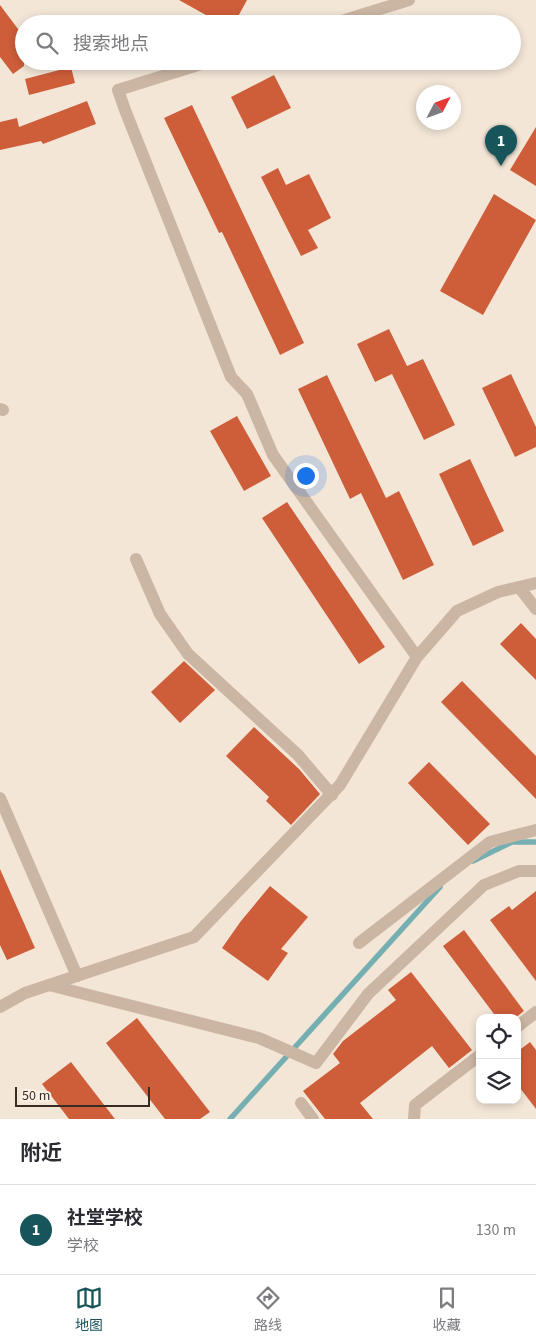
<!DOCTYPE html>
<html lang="zh">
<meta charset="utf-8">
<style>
:root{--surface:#fff;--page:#f2f2f3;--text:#2b2b33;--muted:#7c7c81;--line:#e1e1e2;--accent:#18555a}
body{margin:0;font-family:"Source Sans 3","Noto Sans SC",sans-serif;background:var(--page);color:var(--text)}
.controls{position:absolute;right:15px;bottom:15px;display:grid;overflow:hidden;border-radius:10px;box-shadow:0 2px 8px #0003}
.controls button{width:45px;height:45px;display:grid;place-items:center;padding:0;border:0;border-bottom:1px solid var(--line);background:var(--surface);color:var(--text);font:25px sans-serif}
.compass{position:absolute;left:416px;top:85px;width:45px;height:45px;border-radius:50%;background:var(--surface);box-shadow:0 2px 8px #0003;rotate:49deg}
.scale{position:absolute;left:15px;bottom:12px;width:135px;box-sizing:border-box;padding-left:5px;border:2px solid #362b25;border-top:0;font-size:14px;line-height:18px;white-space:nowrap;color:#362b25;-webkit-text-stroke:4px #faf0e4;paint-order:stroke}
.you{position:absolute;left:305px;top:475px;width:18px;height:18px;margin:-12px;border:4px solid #fff;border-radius:50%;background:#1a73e8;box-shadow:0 0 0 8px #1a73e833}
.badge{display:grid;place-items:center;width:32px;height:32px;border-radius:50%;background:var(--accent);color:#fff;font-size:16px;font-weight:700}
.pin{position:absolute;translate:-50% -41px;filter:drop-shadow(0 1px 2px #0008)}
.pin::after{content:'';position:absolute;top:26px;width:18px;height:15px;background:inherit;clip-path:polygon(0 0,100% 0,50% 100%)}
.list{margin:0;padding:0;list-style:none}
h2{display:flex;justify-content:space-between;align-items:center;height:65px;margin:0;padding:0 20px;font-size:21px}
h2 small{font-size:16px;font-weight:400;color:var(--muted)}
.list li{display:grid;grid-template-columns:32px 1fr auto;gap:15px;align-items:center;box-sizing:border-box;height:90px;padding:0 20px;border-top:1px solid var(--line)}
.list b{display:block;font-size:19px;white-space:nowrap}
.list p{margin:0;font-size:16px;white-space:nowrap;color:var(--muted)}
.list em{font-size:16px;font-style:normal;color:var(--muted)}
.icon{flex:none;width:28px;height:28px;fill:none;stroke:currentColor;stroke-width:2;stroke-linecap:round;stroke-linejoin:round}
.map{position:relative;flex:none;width:536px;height:1119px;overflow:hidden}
.search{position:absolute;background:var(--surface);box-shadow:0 2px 8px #0003;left:15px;right:15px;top:15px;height:55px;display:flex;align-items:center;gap:12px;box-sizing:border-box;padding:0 18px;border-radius:28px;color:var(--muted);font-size:19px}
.sheet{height:155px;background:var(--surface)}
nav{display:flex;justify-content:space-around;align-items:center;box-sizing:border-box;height:70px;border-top:1px solid var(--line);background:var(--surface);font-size:14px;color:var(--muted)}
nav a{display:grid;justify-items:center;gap:2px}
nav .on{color:var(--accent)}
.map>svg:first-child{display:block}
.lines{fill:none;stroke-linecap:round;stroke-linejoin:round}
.stream{stroke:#75afb2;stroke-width:5.5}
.building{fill:#ce5e3a}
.minor{stroke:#cbb5a3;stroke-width:12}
.tertiary{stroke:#cbb5a3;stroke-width:12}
</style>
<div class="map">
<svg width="536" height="1119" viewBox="0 0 536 1119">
<rect width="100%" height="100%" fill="#f3e6d7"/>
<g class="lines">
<g class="stream">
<polyline points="473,861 512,842 536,842"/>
<polyline points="230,1119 440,887"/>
</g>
</g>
<g class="building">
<polygon points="179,0 247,0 234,24 222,24"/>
<polygon points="0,5 24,37 24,66 13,74 0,57"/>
<polygon points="71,67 75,83 29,95 25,79"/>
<polygon points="274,75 291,108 247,129 231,97"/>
<polygon points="87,101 96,124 43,144 41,141 0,150 0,122 17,118 19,127"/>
<polygon points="192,105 304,343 280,355 222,232 219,233 164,118"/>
<polygon points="536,127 536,186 510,170"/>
<polygon points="278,168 286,185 309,174 331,218 308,230 318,248 301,256 261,177"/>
<polygon points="494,194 536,220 483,315 440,291"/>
<polygon points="389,329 407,366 423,359 455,425 424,440 392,374 375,382 357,344"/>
<polygon points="511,374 536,427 536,447 515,457 482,388"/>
<polygon points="327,375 386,498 399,491 434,565 403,580 361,493 350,499 298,389"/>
<polygon points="237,416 271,476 244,491 210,431"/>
<polygon points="470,459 504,531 473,546 439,474"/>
<polygon points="287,502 385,647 359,664 262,518"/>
<polygon points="521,623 536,639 536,680 500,644"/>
<polygon points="184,661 215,690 180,723 151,692"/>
<polygon points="462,681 536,756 536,799 441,702"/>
<polygon points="254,727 299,769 320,794 291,825 266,801 269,797 226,756"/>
<polygon points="429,762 490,824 468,845 408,783"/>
<polygon points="0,869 35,948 7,960 0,945"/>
<polygon points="270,886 308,917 281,949 288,953 268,981 222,948 241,921"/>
<polygon points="536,891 536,981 490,920 509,906 512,910"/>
<polygon points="464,930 524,1011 515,1018 497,1018 443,946"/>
<polygon points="411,972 472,1050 449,1068 432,1046 360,1103 373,1119 325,1119 303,1091 340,1063 333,1054 343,1041 396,1000 388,990"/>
<polygon points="137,1018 210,1112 200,1119 165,1119 106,1043"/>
<polygon points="530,1042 536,1050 536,1109 517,1084 517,1052"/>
<polygon points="71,1062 115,1119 69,1119 42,1084"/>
</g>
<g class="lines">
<g class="minor">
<polyline points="332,24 409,0"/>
<polyline points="211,61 118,90 125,110 231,377 247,394 273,455 417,657"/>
<polyline points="0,409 3,410"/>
<polyline points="136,559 160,614 188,654 298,755 332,795"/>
<polyline points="519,587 536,609"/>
<polyline points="0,798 77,976"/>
<polyline points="359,943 490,842 536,830"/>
<polyline points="49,985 259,1038 316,1063 368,994 484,885 519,871 536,871"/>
<polyline points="517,1027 536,1012"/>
<polyline points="301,1103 313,1119"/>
<polyline points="414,1119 415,1105 480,1055"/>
</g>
<polyline class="tertiary" points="0,1007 25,993 194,937 340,785 417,657 457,611 498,592 536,583"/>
</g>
</svg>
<div class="controls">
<button><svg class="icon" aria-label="locate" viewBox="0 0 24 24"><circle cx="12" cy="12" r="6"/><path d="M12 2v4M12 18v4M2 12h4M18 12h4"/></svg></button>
<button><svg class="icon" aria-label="layers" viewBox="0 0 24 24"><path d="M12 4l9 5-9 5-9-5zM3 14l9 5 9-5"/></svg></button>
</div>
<svg class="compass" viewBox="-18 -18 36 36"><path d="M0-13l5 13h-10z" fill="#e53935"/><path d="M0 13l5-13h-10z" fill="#7c7c81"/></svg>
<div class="scale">50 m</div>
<div class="you"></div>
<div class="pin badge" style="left:501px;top:166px">1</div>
<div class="search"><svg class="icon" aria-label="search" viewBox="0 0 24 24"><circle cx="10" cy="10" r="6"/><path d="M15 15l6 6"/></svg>搜索地点</div>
</div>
<section class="sheet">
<h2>附近<small></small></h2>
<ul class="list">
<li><span class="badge">1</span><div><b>社堂学校</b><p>学校</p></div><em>130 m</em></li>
</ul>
</section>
<nav>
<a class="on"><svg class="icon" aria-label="map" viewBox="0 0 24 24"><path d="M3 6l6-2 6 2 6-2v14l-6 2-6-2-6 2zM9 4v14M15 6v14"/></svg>地图</a>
<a><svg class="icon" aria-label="directions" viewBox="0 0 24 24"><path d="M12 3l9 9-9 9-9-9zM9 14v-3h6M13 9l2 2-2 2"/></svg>路线</a>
<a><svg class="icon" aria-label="saved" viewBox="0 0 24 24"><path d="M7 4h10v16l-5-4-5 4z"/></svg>收藏</a>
</nav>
